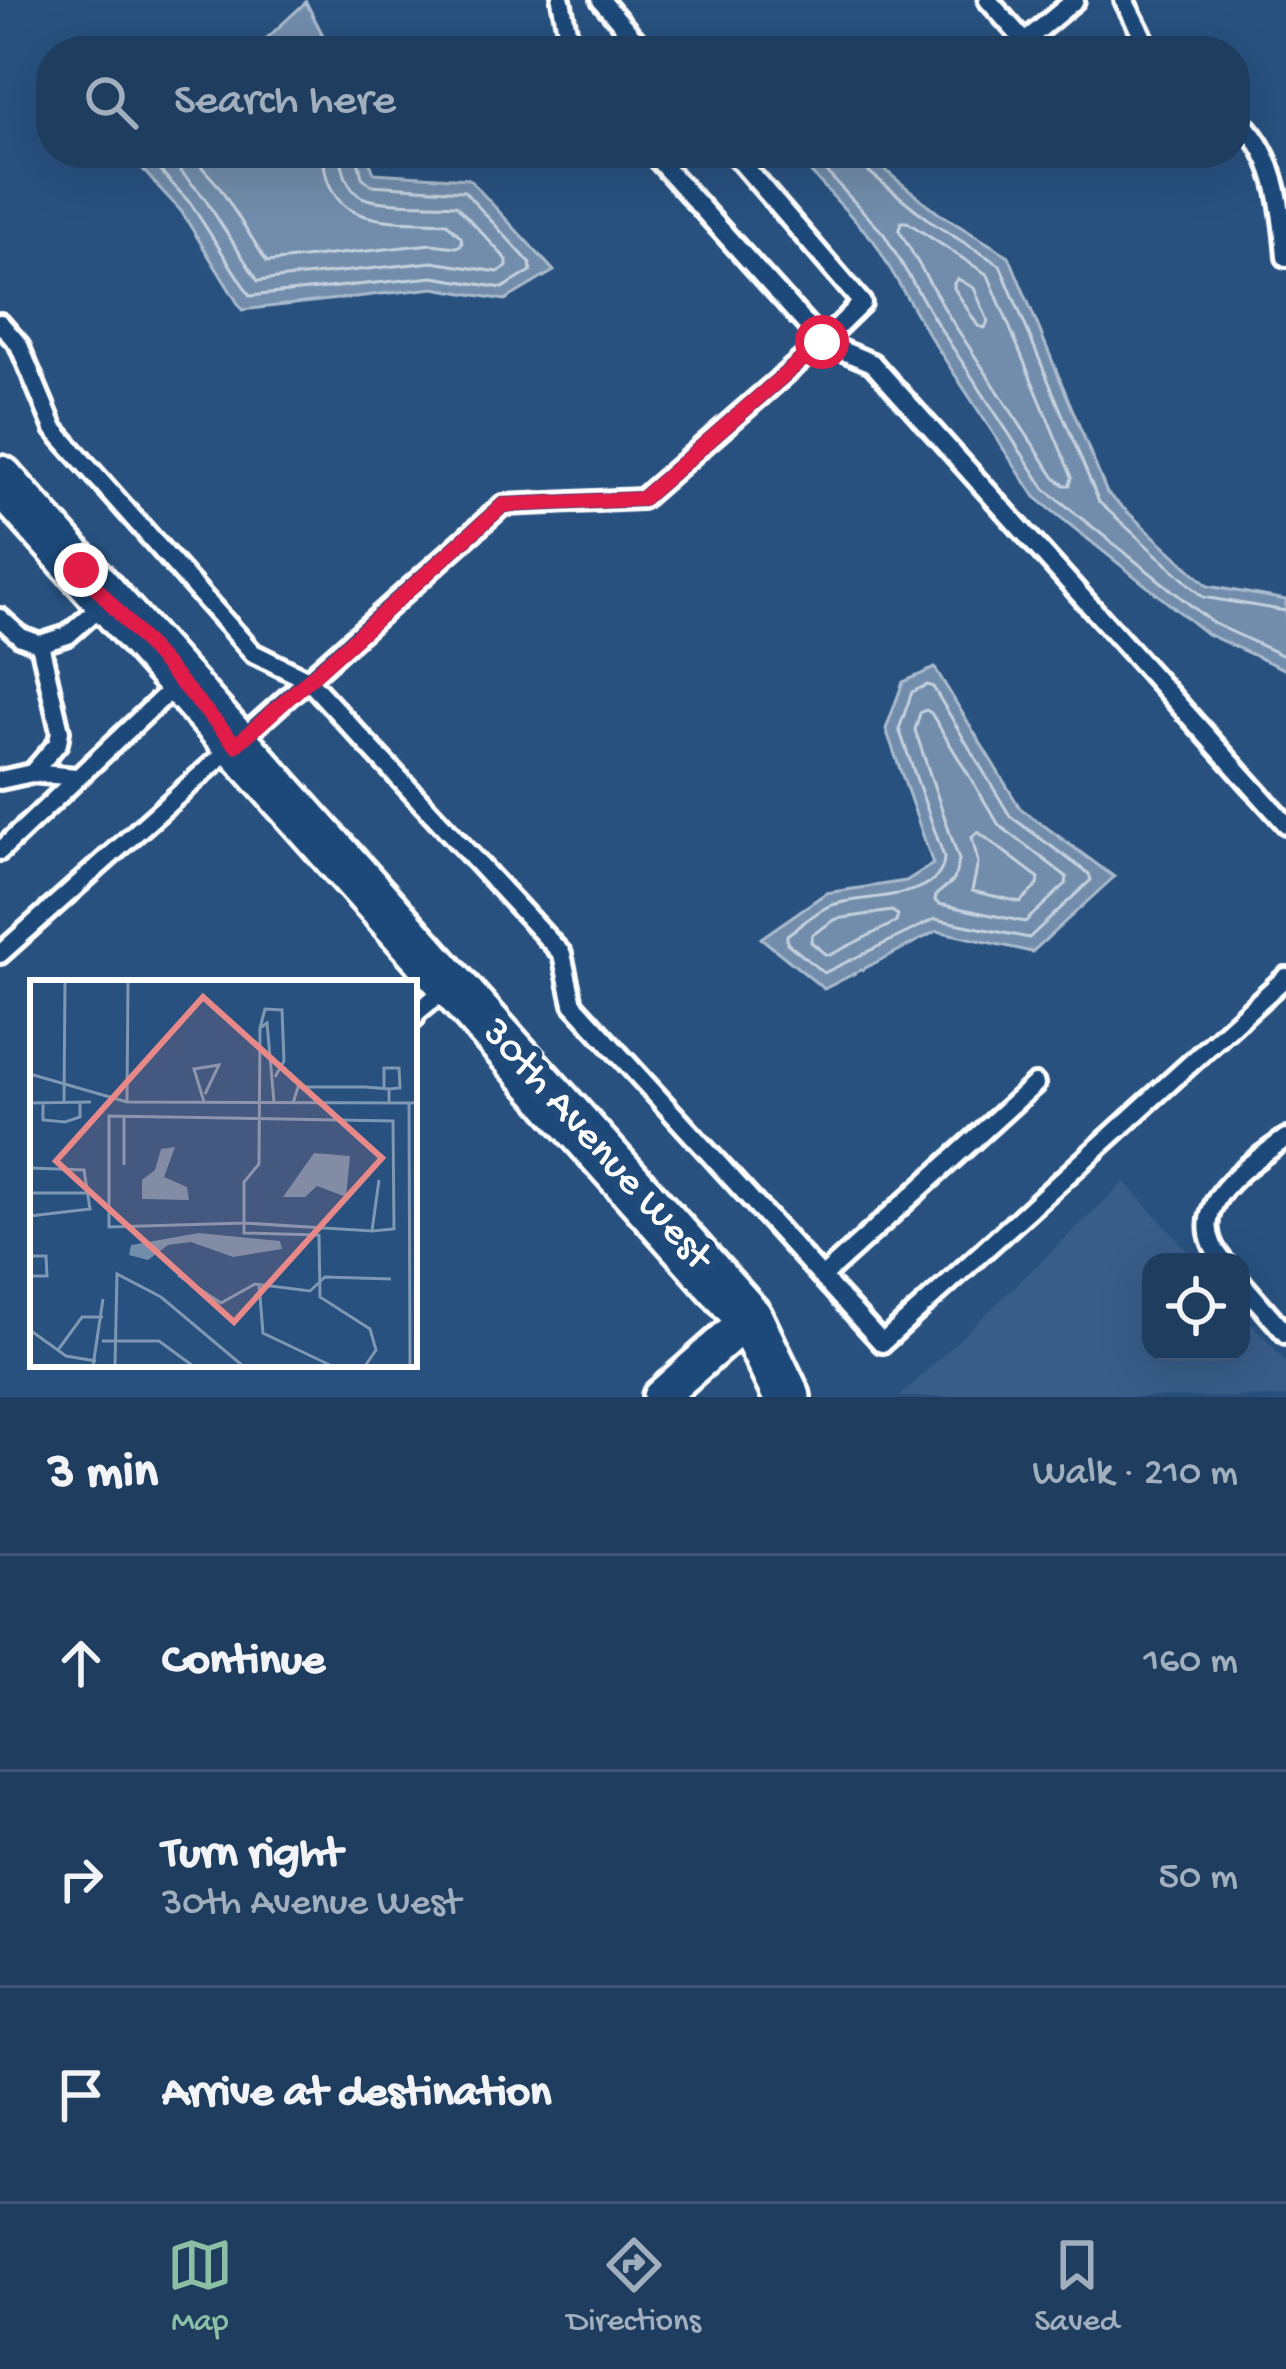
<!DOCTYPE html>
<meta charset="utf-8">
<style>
:root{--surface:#1e3d5f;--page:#264465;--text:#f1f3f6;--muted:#a1aebd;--line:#3c5674;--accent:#8abfa5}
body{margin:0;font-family:"Gochi Hand",sans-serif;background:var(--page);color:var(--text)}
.controls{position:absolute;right:36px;bottom:36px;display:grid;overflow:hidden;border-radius:24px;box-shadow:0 12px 48px #0002}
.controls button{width:108px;height:108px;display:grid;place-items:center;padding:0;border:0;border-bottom:3px solid var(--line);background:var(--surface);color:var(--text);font:60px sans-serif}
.stop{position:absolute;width:36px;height:36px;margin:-27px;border:9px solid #e11d48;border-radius:50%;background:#fff}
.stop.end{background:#e11d48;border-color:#fff;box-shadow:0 3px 12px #0008}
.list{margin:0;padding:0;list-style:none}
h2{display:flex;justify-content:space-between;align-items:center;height:156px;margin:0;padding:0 48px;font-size:51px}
h2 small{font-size:39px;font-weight:400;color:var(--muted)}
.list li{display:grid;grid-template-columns:78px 1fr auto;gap:36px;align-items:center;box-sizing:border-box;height:216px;padding:0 48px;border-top:3px solid var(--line)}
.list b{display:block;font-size:45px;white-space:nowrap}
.list p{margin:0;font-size:39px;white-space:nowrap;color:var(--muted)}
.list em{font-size:39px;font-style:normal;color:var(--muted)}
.icon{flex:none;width:66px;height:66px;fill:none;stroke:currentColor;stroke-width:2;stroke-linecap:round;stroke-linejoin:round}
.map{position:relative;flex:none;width:1286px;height:1397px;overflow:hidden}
.search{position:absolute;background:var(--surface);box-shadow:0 12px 48px #0002;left:36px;right:36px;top:36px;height:132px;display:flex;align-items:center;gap:30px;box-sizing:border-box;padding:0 42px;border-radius:48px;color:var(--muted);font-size:45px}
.sheet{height:804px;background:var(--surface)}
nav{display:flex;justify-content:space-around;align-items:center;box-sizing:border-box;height:168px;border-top:3px solid var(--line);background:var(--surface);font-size:33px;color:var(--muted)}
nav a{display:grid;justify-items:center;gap:6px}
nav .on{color:var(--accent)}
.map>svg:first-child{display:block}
.built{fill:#375d88}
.water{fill:#718dab;stroke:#aabbcd;stroke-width:3}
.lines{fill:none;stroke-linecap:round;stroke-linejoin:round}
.shore{stroke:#c6d1dd;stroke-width:3}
.lane-casing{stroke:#fff;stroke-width:26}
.street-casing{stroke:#fff;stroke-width:42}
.secondary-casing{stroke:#fff;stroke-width:54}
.lane{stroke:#1f4a7a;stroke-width:16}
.street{stroke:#1f4a7a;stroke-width:33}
.secondary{stroke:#1f4a7a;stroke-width:45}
.route{stroke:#e11d48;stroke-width:15}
.labels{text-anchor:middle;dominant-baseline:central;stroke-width:12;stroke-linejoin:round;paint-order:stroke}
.street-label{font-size:42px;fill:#fff;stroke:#1f4a7a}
.inset-road{fill:none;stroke:#7e97b2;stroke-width:3}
.view{fill:#e88989;fill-opacity:0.15;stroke:#e88989;stroke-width:6}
.inset-edge{fill:none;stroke:#fff;stroke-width:6}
</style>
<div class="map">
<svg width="1286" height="1397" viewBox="0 0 1286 1397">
<rect width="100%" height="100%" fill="#28517f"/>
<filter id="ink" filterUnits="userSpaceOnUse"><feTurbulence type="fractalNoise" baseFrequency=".00833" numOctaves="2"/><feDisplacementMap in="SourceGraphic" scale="24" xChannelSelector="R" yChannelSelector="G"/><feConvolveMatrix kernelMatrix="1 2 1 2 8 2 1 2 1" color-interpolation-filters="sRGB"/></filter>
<g filter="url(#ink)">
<polygon class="built" points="1125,1181 1197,1262 1151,1262 1151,1352 1241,1352 1241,1312 1286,1362 1286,1397 899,1397"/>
<g class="water">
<polygon points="306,2 331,51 253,51"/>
<polygon points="127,153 366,153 374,173 469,179 554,271 505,300 434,288 242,310 181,211"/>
<polygon points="793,153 864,153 938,213 1009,256 1107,493 1208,586 1286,600 1286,670 1207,634 1035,497 927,332 874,241"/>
<polygon points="935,668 1020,808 1114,877 1032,952 937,931 824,989 761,938 826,893 906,881 933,864 886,729 903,682"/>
</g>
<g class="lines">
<g class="shore">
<polyline points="144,153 191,204 250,296 433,277 503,288 531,271 530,263 464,191 371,185 362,177 356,153"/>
<path d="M 164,153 L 203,196 L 258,281 L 432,262 L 498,272 L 507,267 L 507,260 L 456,205 C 435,203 376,206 360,196 C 346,187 342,168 341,153"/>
<path d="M 189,153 L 218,185 L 267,262 L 431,244 L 457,247 L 462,244 L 461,237 L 447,223 C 390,219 326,231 323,153"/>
<polyline points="809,153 884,234 938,325 1045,489 1213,623 1286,657"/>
<polyline points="858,153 863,167 931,222 1000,265 1099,502 1203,597 1286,611"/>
<polygon points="901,222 907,222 988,275 1072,477 1070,485 1064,485 1055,478 950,318 899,230"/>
<polygon points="958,279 974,288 988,321 985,328 978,326 954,288 954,283"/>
<path d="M 927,685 L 933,687 L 1010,816 L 1089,874 L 1091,880 L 1029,938 L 935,919 L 824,973 L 787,943 L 787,935 C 800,926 813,914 827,907 C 854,893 944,904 944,857 L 899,729 L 912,692 Z"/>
<polygon points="926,710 931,713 999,825 1067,877 1066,884 1025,922 939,904 935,901 936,895 954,880 959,860 915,730 920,713"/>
<polygon points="978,832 1039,878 1038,885 1020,902 972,891 978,863 972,837"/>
<polygon points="892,911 898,915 896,922 830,955 825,954 811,942 812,935 836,919"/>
</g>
<defs>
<g id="lane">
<polyline points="561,0 571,51"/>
<polyline points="601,0 645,51"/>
<polyline points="988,0 1033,51"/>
<polyline points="1124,0 1150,51"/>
<polyline points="1024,42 1075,0"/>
<path d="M 1235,117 C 1276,149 1282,208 1286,257"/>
<polyline points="733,153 862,303 822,342 872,363 1286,824"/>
<polyline points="0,323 19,345 54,429 253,653 308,680 562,954 573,1004 882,1343 1286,977"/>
<polyline points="0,618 21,637 40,644 68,635 108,600"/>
<polyline points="32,773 58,743 60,731 40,644"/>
<polyline points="0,780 32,773 76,777"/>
<polyline points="0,851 179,682"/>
<polyline points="0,954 503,505 642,499 822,342 652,153"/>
<polyline points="414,1019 416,1013 450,985"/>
<path d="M 1224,1262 C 1177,1208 1248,1166 1286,1138"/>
<polyline points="822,1277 1035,1084"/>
<polyline points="1241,1282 1286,1334"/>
</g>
<polyline id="street" points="660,1397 749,1318"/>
<polyline id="secondary" points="0,479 749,1318 787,1397"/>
</defs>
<use href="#lane" class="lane-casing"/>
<use href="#street" class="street-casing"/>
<use href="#secondary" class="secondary-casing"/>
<use href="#lane" class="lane"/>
<use href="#street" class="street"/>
<use href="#secondary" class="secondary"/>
</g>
</g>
<g class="lines" filter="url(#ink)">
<polyline class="route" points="81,570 236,745 503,505 642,499 822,342"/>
</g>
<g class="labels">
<g class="street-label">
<text transform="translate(595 1146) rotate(48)">30th Avenue West</text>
</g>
</g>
<g transform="translate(30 980)">
<rect width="387" height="387" fill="#28517f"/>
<path d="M 145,167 L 134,197 L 157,207 L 159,220 L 112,219 L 112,200 L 125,190 L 131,169 ZM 284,173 L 320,176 L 316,217 L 287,206 L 275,217 L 253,217 ZM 169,253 L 250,261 L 252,269 L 203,277 L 161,262 L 138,265 L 118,280 L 99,275 L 101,265 Z" fill="#718dab"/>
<path class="inset-road" d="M 230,48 L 235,29 L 252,30 L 254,81 L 245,97M 0,94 L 97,122 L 387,123M 354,108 L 354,88 L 369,88 L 370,108 L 359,109M 97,122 L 98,1M 174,122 L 164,89 L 189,85 L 175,114M 244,122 L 237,43 L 230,48 L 229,184 L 214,202 L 214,243 L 342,251 L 349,200M 0,123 L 61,122M 13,123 L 13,140 L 35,142 L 50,137 L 50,123M 34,123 L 35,1M 263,123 L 268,107 L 335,107 L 359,109 L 359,123M 379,123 L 380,386M 94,136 L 94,185M 0,188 L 54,190 L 60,229 L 0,236M 0,213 L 58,213M 289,254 L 290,317 L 340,349 L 346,370 L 335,386M 289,255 L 214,253 L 214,243 L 79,247 L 79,136 L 363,141 L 364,249 L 342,251M 0,276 L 16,276 L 17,296 L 0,296M 148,295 L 191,323 L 225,304 L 280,311 L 295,297 L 361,299M 229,304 L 233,353 L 302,386M 0,350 L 36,376 L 66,381M 72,361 L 129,361 L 163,386M 28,370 L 52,337 L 73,337M 63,386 L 73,319M 85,386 L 87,294 L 131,317 L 213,386"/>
<path class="view" d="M 173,17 L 352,178 L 204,342 L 26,181 Z"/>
<rect width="387" height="387" class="inset-edge"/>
</g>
</svg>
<div class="controls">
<button><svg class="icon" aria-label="locate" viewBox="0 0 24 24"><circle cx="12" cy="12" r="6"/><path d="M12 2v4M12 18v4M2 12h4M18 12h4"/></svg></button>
</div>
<div class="stop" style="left:822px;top:342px"></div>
<div class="stop end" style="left:81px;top:570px"></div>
<div class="search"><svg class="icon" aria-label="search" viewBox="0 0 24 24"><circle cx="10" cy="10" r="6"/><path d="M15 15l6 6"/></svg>Search here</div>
</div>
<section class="sheet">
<h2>3 min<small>Walk · 210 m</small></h2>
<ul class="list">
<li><svg class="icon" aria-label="ahead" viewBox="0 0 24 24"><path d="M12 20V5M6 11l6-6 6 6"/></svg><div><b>Continue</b></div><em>160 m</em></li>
<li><svg class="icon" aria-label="right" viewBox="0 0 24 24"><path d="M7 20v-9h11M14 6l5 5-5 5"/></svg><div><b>Turn right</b><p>30th Avenue West</p></div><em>50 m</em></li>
<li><svg class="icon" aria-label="arrive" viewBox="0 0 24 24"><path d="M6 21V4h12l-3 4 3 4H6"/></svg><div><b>Arrive at destination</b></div></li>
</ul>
</section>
<nav>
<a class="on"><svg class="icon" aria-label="map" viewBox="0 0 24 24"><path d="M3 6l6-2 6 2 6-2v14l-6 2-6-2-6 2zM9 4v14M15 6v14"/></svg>Map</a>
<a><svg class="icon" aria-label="directions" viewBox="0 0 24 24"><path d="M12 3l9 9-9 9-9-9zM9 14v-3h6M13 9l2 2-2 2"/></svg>Directions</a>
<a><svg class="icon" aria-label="saved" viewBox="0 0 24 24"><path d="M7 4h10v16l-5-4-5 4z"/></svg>Saved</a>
</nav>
